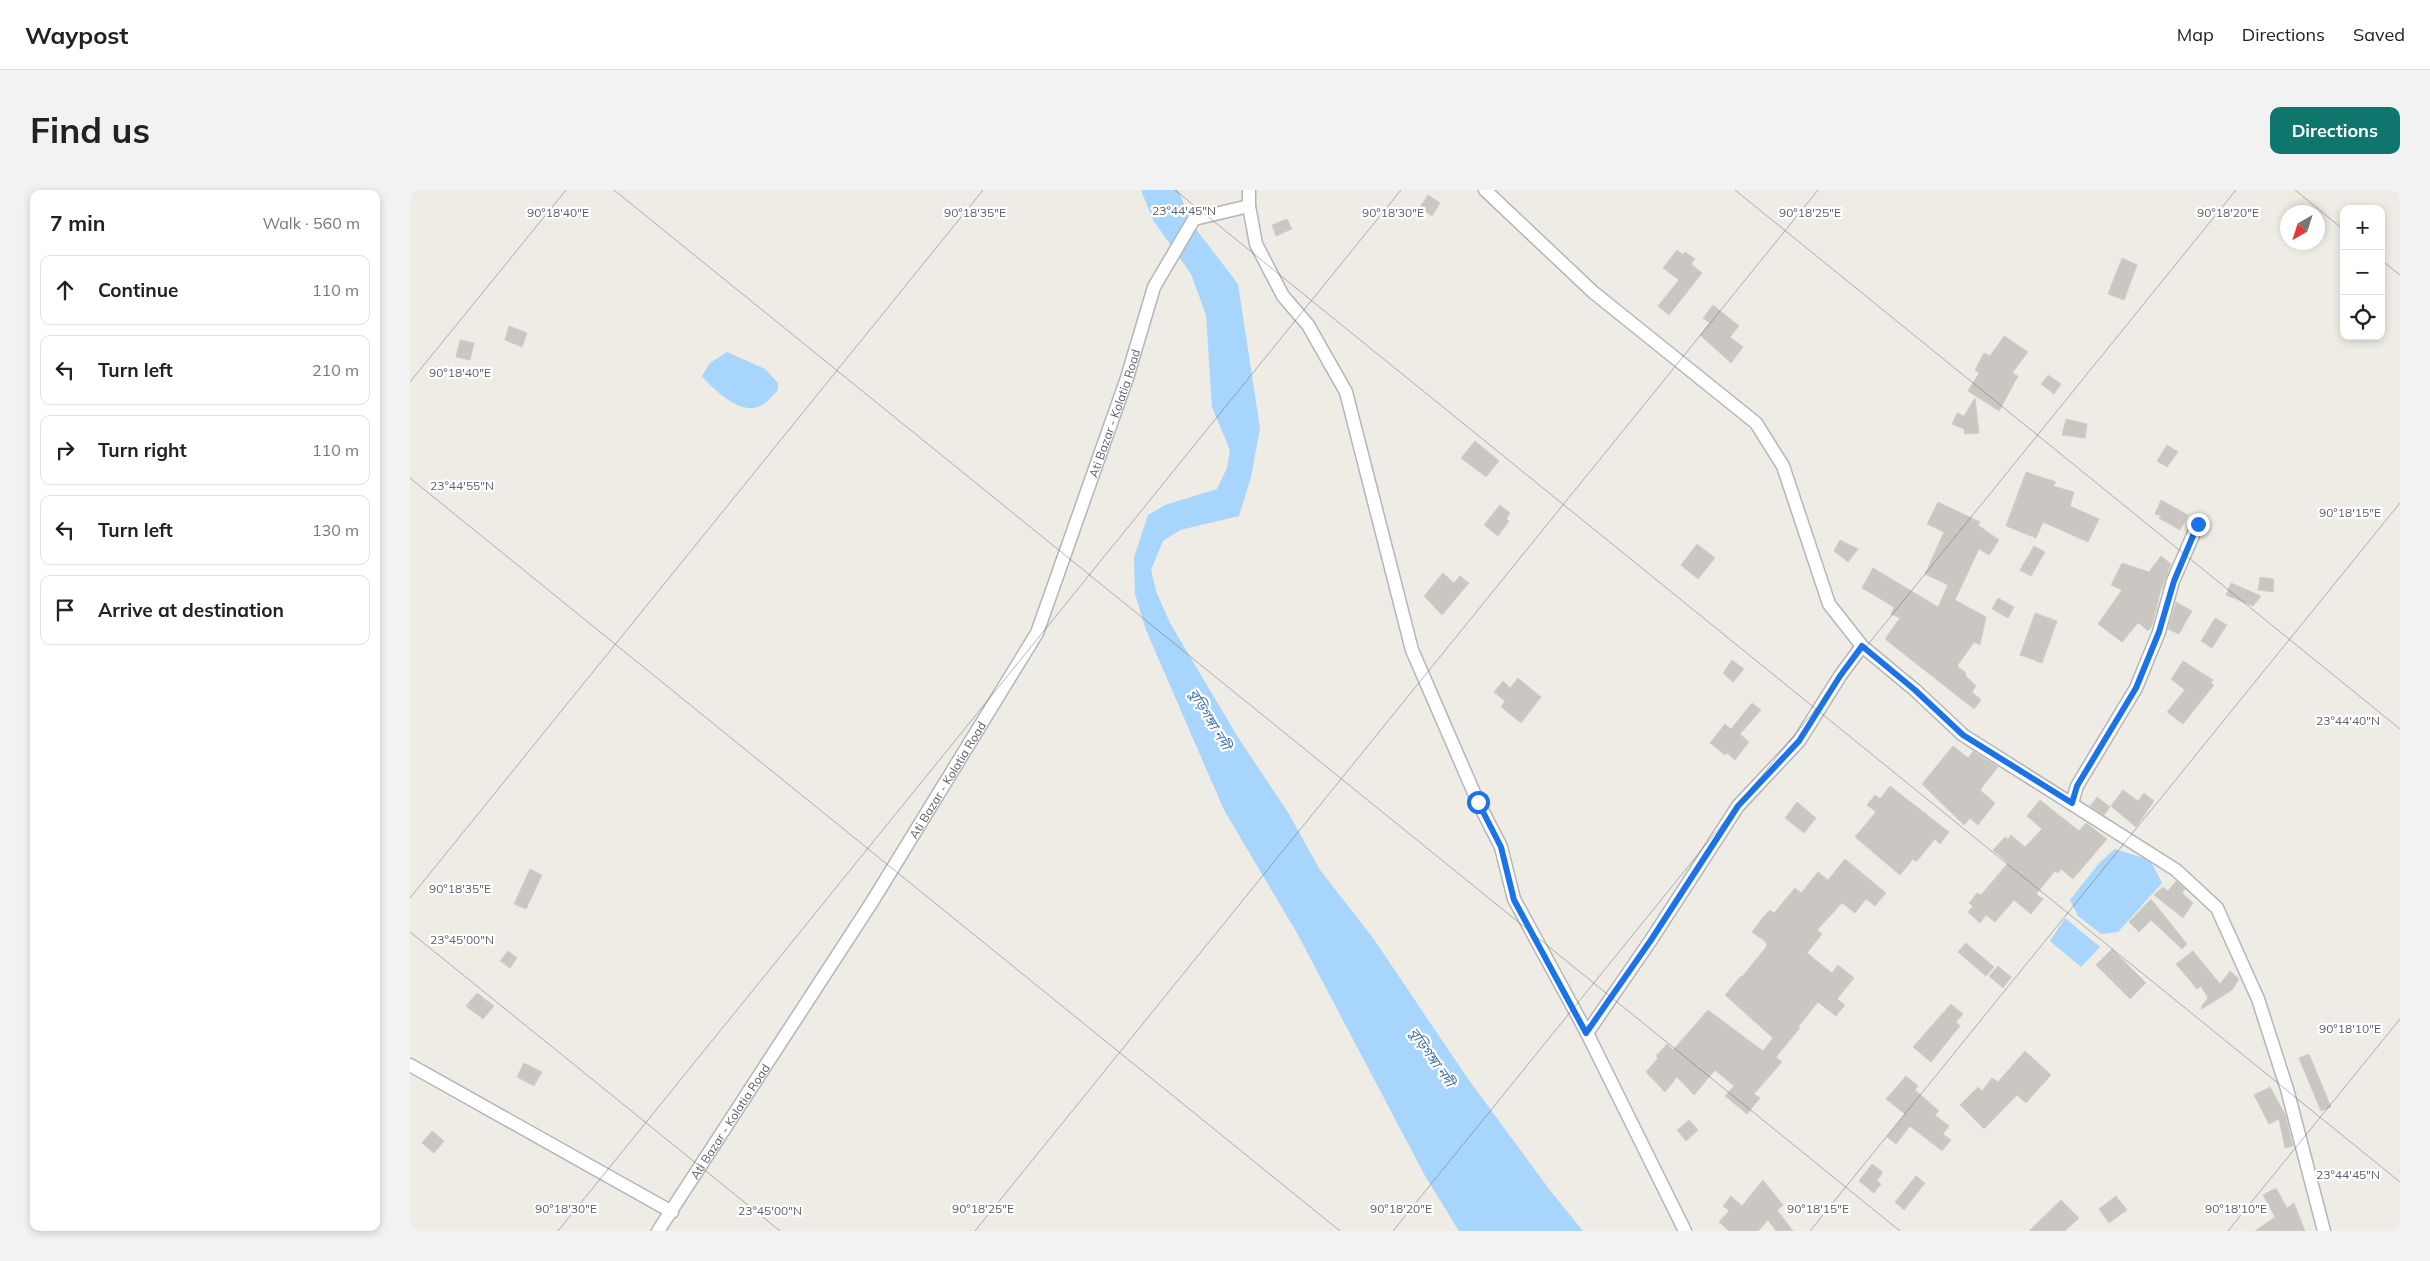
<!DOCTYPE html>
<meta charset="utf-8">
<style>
:root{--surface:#fff;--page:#f2f2f2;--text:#222;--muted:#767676;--line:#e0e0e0;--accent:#0f766e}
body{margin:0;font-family:Mulish,"Noto Sans Bengali",sans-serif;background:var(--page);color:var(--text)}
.controls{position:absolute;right:15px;top:15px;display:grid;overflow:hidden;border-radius:10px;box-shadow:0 2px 8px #0003}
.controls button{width:45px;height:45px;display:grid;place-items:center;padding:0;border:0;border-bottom:1px solid var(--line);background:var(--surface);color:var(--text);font:25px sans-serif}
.compass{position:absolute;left:1870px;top:15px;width:45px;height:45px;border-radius:50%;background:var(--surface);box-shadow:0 2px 8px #0003;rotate:219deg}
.stop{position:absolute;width:15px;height:15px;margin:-11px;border:4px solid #1a73e8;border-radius:50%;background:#fff}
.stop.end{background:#1a73e8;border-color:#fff;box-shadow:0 1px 5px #0008}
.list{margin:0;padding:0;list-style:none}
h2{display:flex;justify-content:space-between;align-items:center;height:65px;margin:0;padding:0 20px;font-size:21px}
h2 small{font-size:16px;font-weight:400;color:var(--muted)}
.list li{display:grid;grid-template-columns:32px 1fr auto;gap:15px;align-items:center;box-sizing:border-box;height:70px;margin:0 10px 10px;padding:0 10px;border:1px solid var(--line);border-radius:10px}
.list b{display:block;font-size:19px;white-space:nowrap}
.list em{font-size:16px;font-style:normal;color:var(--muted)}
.icon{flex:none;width:28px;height:28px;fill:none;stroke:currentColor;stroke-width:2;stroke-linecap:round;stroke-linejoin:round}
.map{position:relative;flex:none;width:1990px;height:1041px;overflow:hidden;border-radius:10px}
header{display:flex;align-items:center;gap:30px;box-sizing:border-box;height:70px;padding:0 25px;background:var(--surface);border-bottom:1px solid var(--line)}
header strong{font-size:24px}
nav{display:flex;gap:28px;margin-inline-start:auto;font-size:18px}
.intro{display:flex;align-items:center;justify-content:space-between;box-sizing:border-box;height:120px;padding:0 30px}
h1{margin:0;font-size:35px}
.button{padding:12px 22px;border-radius:10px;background:var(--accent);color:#fff;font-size:18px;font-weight:700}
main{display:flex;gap:30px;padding:0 30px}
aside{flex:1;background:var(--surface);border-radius:10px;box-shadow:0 2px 8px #0003}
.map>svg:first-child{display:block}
.water{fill:#a8d5fb}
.building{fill:#cac7c2;stroke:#d3cec3}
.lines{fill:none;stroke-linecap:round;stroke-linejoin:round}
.minor-casing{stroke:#b2b5b9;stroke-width:15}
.minor{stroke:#fff;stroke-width:12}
.route{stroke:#1a73e8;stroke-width:6}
.ticks{fill:none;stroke:#5d6064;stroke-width:1;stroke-opacity:0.45}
.labels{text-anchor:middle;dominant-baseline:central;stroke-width:4.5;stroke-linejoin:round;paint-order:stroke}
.street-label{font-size:12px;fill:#5d6064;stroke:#fff}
.water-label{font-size:14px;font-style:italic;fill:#4675ac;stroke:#fff}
.ticks-label{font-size:12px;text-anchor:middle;fill:#5d6064;stroke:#fff;stroke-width:4.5;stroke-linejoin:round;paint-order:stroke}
</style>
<header>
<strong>Waypost</strong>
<nav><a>Map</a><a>Directions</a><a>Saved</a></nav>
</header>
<div class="intro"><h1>Find us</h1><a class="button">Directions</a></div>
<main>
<aside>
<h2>7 min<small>Walk · 560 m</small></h2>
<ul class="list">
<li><svg class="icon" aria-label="ahead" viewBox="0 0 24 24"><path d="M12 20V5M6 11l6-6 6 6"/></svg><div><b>Continue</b></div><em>110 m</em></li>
<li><svg class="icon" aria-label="left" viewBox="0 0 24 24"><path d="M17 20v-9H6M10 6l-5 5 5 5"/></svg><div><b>Turn left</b></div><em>210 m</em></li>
<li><svg class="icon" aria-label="right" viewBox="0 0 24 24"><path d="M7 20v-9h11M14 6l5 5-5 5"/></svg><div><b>Turn right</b></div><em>110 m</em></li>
<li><svg class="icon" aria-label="left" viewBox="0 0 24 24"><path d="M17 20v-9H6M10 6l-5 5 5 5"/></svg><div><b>Turn left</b></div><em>130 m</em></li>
<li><svg class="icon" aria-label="arrive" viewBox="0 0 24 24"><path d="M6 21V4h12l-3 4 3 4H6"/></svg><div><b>Arrive at destination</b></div></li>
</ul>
</aside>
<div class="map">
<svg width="1990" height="1041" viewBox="0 0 1990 1041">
<rect width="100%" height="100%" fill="#eeece5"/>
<g class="water">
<polygon points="731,0 768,0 782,34 828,94 850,238 841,287 829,326 770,340 753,351 741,380 746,401 760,433 829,549 879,624 910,680 963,748 1056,886 1139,999 1173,1041 1049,1041 1014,984 887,743 814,620 736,440 725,404 724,367 738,325 755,315 807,299 817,278 820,260 802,217 796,125 781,84 743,30"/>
<path d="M 317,162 L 355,179 L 368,193 L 368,200 C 363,205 357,213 350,216 C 331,226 303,199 292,186 L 300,173 Z"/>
<polygon points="1705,659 1740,670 1752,693 1708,742 1691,744 1668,726 1660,710 1690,672"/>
<polygon points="1655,728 1690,757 1671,777 1640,751"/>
</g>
<g class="building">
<polygon points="1018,5 1030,13 1022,26 1010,17"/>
<polygon points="877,29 882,39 866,46 862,35"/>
<polygon points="1267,60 1273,65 1275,62 1285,69 1281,74 1292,83 1259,125 1248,116 1269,90 1253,78"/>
<polygon points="1712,68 1727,75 1714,110 1698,104"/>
<polygon points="1303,115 1329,136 1320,147 1333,157 1321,173 1290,145 1300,133 1293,128"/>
<polygon points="99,136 117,143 112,157 95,150"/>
<polygon points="1594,146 1618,162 1602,183 1608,186 1589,221 1558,201 1569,183 1565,180 1574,163 1580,166"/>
<polygon points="50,150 64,153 60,170 46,167"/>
<polygon points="1638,185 1651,194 1644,204 1631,194"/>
<polygon points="1565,208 1569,243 1555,244 1554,239 1542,234 1547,223 1554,226"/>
<polygon points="1656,229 1677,234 1675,248 1652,245"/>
<polygon points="1065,251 1089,271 1076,287 1051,268"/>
<polygon points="1757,255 1768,262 1757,277 1747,271"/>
<polygon points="1616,282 1646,292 1643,296 1664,302 1660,316 1689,329 1678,352 1633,332 1626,348 1596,336"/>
<polygon points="1751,310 1778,325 1770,340 1749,328 1751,326 1745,324"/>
<polygon points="1528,312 1570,332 1568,335 1589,350 1579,365 1569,359 1545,410 1576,427 1570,455 1564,452 1547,476 1556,483 1555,485 1566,496 1562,502 1571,510 1564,519 1475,449 1490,428 1481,424 1484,417 1452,398 1463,378 1528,417 1538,395 1515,384 1534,342 1517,334"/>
<polygon points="1090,315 1100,323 1096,329 1099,331 1088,346 1074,335"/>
<polygon points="1430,350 1448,359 1438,372 1424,361"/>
<polygon points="1287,354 1305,368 1288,389 1271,375"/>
<polygon points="1624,356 1635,362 1621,386 1610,380"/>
<polygon points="1751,366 1761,374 1750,403 1742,436 1738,441 1729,433 1727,434 1712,452 1688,434 1712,400 1701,395 1712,373 1739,382"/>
<polygon points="1033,383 1044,393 1050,386 1059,393 1032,425 1014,406"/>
<polygon points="1850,387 1864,389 1863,402 1848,400"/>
<polygon points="1821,393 1851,406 1843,416 1816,405"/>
<polygon points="1588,408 1604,417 1598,428 1582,419"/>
<polygon points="1766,412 1782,421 1769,444 1758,439"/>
<polygon points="1625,423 1647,431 1632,473 1610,465"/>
<polygon points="1805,428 1817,435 1802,458 1791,451"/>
<polygon points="1322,470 1334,479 1323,492 1313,483"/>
<polygon points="1773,471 1803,490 1801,493 1804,495 1773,534 1757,522 1775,500 1761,489"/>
<polygon points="1108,488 1131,507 1111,533 1091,517 1095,511 1084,502 1093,491 1100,498"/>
<polygon points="1342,513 1351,520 1330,544 1339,552 1325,570 1317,563 1315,565 1300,553 1315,534 1321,539"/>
<polygon points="1543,556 1558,568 1563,561 1588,577 1570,600 1585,613 1568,635 1560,628 1554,635 1512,594"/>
<polygon points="1480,596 1539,642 1530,654 1525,649 1506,672 1503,669 1490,685 1445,647 1466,622 1457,615 1465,605 1470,609"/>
<polygon points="1713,600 1728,611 1734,603 1744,611 1726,637 1701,616"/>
<polygon points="1687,607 1700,617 1694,625 1680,616"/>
<polygon points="1630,610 1669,641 1676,633 1697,649 1663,689 1651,679 1648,683 1645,681 1626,704 1633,709 1621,724 1604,710 1585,732 1576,725 1570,733 1558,722 1563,716 1559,713 1567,703 1571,705 1598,673 1583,660 1595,647 1598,649 1601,645 1615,657 1632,639 1617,626"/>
<polygon points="1387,612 1406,628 1394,643 1375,628"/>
<polygon points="1435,669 1476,703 1465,716 1456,709 1445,723 1432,713 1407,740 1412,744 1397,763 1422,783 1428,775 1444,788 1427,809 1435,815 1426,826 1408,812 1388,837 1390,838 1366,867 1372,872 1344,904 1350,908 1337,924 1315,906 1324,896 1305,880 1284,905 1267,887 1255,902 1236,882 1248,868 1246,866 1257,854 1263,860 1298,820 1353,861 1363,848 1315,805 1331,786 1332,787 1357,756 1356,752 1342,742 1353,727 1360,720 1364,723 1385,698 1391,703 1408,682 1418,690"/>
<polygon points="120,679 132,685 116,719 104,714"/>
<polygon points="1766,691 1775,699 1772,703 1783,713 1773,728 1744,705 1753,697 1758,701"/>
<polygon points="1741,709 1777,754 1772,759 1741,730 1729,742 1719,732"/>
<polygon points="1556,753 1584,777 1576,786 1548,762"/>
<polygon points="1702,759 1736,793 1720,809 1686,775"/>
<polygon points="98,761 107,768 100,778 90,771"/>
<polygon points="1783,761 1810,794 1820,781 1829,789 1822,800 1792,819 1791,817 1798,808 1791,796 1787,799 1766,774"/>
<polygon points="1588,776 1601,787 1593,798 1579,786"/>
<polygon points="67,803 84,816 73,829 56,816"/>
<polygon points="1541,814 1553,824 1546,832 1550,836 1521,872 1503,857"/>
<polygon points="1615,861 1641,885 1616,913 1607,905 1574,939 1550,915 1568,897 1572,901 1582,888 1588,892"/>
<polygon points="1899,864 1921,917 1911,921 1889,868"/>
<polygon points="114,873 132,882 124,896 107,887"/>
<polygon points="1496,886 1508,896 1505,900 1529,921 1525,925 1539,936 1533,944 1541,950 1532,961 1500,936 1486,954 1477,947 1495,924 1476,909"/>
<polygon points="1860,897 1875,924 1883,956 1875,958 1869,929 1859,934 1844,905"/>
<polygon points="1279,930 1288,940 1276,951 1267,940"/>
<polygon points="22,941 34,951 24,963 12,953"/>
<polygon points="1462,974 1473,982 1467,990 1471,994 1464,1003 1449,991"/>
<polygon points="1506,986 1515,993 1494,1020 1485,1012"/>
<polygon points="1353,990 1373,1015 1367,1020 1383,1041 1366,1041 1358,1030 1348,1041 1319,1041 1309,1032 1319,1021 1313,1016 1321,1006 1332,1016"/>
<polygon points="1866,998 1877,1018 1884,1013 1895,1041 1845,1041 1865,1027 1853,1005"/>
<polygon points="1706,1006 1717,1020 1699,1033 1689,1019"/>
<polygon points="1651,1010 1669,1028 1655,1041 1619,1041"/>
</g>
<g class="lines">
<defs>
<g id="minor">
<polyline points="1075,0 1183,102 1346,233 1373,276 1419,414 1452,456 1505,500 1553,545 1766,680 1807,718 1848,809 1877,899 1914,1041"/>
<polyline points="839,16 846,54 873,106 898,135 936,202 1002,460 1068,612 1091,657 1104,709 1177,843 1241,750 1328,616 1389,551 1430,486 1452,456"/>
<polyline points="1662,613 1667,596 1726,498 1749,442 1763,391 1788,334"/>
<polyline points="1177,843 1275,1041"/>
<polyline points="0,875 262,1022"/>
<path id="s1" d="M 248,1041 L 462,712 L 627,443 L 717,188 L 744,97 L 784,29 L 839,16 L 839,0"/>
</g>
</defs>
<use href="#minor" class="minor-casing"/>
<use href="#minor" class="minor"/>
</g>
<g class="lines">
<polyline class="route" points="1068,612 1091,657 1104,710 1176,843 1241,750 1328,616 1389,551 1430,486 1452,456 1505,500 1553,545 1662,613 1667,596 1726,498 1749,442 1764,391 1788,334"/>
</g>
<path class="ticks" d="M 204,0 L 1490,1041M 765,0 L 1990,992M 1325,0 L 1990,539M 1885,0 L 1934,40M 1971,70 L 1990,85M 0,192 L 156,0M 0,288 L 930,1041M 0,708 L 573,0M 0,742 L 370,1041M 148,1041 L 991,0M 565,1041 L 1408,0M 983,1041 L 1826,0M 1400,1041 L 1990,313M 1818,1041 L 1990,829"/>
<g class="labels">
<g class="street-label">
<text stroke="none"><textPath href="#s1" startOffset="941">Ati Bazar - Kolatia Road</textPath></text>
<text stroke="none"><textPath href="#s1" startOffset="536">Ati Bazar - Kolatia Road</textPath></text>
<text stroke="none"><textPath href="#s1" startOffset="131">Ati Bazar - Kolatia Road</textPath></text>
</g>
<g class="water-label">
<text transform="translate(800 529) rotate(59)">বুড়িগঙ্গা নদী</text>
<text transform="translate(1022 867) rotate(55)">বুড়িগঙ্গা নদী</text>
</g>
</g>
<g class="ticks-label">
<text x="774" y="25">23°44'45"N</text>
<text x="148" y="27">90°18'40"E</text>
<text x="565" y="27">90°18'35"E</text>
<text x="983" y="27">90°18'30"E</text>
<text x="1400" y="27">90°18'25"E</text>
<text x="1818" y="27">90°18'20"E</text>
<text x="50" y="187">90°18'40"E</text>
<text x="52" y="300">23°44'55"N</text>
<text x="1940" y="327">90°18'15"E</text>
<text x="1938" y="535">23°44'40"N</text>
<text x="50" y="703">90°18'35"E</text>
<text x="52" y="754">23°45'00"N</text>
<text x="1940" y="843">90°18'10"E</text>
<text x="1938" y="989">23°44'45"N</text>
<text x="156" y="1023">90°18'30"E</text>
<text x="573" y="1023">90°18'25"E</text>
<text x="991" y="1023">90°18'20"E</text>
<text x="1408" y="1023">90°18'15"E</text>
<text x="1826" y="1023">90°18'10"E</text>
<text x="360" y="1025">23°45'00"N</text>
</g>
</svg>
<div class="controls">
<button>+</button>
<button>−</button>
<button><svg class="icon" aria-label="locate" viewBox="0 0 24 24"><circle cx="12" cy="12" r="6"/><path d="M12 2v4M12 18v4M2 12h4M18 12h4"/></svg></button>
</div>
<svg class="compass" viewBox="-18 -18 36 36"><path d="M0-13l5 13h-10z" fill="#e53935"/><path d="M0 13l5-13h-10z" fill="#767676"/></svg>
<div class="stop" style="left:1068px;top:612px"></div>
<div class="stop end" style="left:1788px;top:334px"></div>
</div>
</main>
